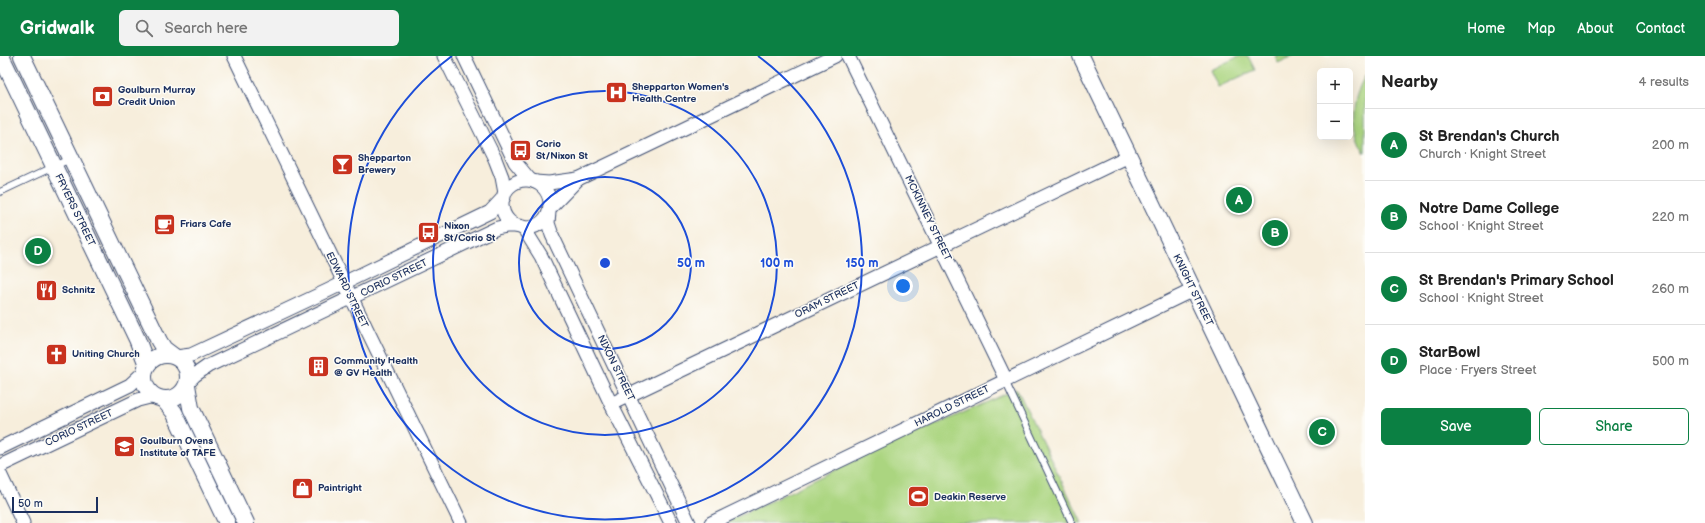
<!DOCTYPE html>
<meta charset="utf-8">
<style>
:root{--surface:#fff;--page:#f2f2f2;--text:#222;--muted:#767676;--line:#e0e0e0;--accent:#0b8043}
body{margin:0;font-family:"Balsamiq Sans",sans-serif;background:var(--page);color:var(--text)}
.controls{position:absolute;right:12px;top:12px;display:grid;overflow:hidden;border-radius:6px;box-shadow:0 4px 16px #0002}
.controls button{width:36px;height:36px;display:grid;place-items:center;padding:0;border:0;border-bottom:1px solid var(--line);background:var(--surface);color:var(--text);font:20px sans-serif}
.scale{position:absolute;left:12px;bottom:10px;width:86px;box-sizing:border-box;padding-left:4px;border:2px solid #1b2f5e;border-top:0;font-size:11px;line-height:14px;white-space:nowrap;color:#1b2f5e;-webkit-text-stroke:3px #fdfcf7;paint-order:stroke}
.you{position:absolute;left:903px;top:230px;width:14px;height:14px;margin:-10px;border:3px solid #fff;border-radius:50%;background:#1a73e8;box-shadow:0 0 0 6px #1a73e833}
.badge{display:grid;place-items:center;width:26px;height:26px;border-radius:50%;background:var(--accent);color:#fff;font-size:13px;font-weight:700}
.pin{position:absolute;translate:-50% -50%;border:2px solid #fff;box-shadow:0 1px 4px #0006}
.list{margin:0;padding:0;list-style:none}
h2{display:flex;justify-content:space-between;align-items:center;height:52px;margin:0;padding:0 16px;font-size:17px}
h2 small{font-size:13px;font-weight:400;color:var(--muted)}
.list li{display:grid;grid-template-columns:26px 1fr auto;gap:12px;align-items:center;box-sizing:border-box;height:72px;padding:0 16px;border-top:1px solid var(--line)}
.list b{display:block;font-size:15px;white-space:nowrap}
.list p{margin:0;font-size:13px;white-space:nowrap;color:var(--muted)}
.list em{font-size:13px;font-style:normal;color:var(--muted)}
.actions{display:flex;gap:8px;padding:12px 16px}
.actions a{flex:1;padding:9px 0;border:1px solid var(--accent);border-radius:6px;text-align:center;font-size:14px;color:var(--accent)}
.actions .main{background:var(--accent);color:#fff}
.icon{flex:none;width:22px;height:22px;fill:none;stroke:currentColor;stroke-width:2;stroke-linecap:round;stroke-linejoin:round}
.map{position:relative;flex:none;width:1365px;height:467px;overflow:hidden}
header{display:flex;align-items:center;gap:24px;box-sizing:border-box;height:56px;padding:0 20px;background:var(--accent);color:#fff}
header strong{font-size:19px}
nav{display:flex;gap:22px;margin-inline-start:auto;font-size:14px}
.search{width:280px;height:36px;background:var(--page);display:flex;align-items:center;gap:10px;box-sizing:border-box;padding:0 14px;border-radius:6px;color:var(--muted);font-size:15px}
main{display:flex}
aside{flex:1;background:var(--surface)}
.map>svg:first-child{display:block}
.park{fill:#abd580;stroke:#63826f}
.lines{fill:none;stroke-linecap:round;stroke-linejoin:round}
.service-casing{stroke:#3c4c71;stroke-width:8}
.minor-casing{stroke:#3c4c71;stroke-width:15}
.tertiary-casing{stroke:#3c4c71;stroke-width:18}
.service{stroke:#fff;stroke-width:6}
.minor{stroke:#fff;stroke-width:13}
.tertiary{stroke:#fff;stroke-width:16}
.ring{fill:none;stroke:#1d4ed8;stroke-width:2}
.labels{text-anchor:middle;dominant-baseline:central;stroke-width:3;stroke-linejoin:round;paint-order:stroke}
.poi-label{font-size:10px;font-weight:bold;fill:#1b2f5e;stroke:#fdfcf7;text-anchor:start}
.street-label{font-size:10px;fill:#1b2f5e;stroke:#fdfcf7}
.centre{fill:#1d4ed8;stroke:#fdfcf7;stroke-width:2}
.ring-label{font-size:12px;text-anchor:middle;font-weight:bold;fill:#1d4ed8;stroke:#fdfcf7;stroke-width:3;stroke-linejoin:round;paint-order:stroke}
</style>
<header>
<strong>Gridwalk</strong>
<div class="search"><svg class="icon" aria-label="search" viewBox="0 0 24 24"><circle cx="10" cy="10" r="6"/><path d="M15 15l6 6"/></svg>Search here</div>
<nav><a>Home</a><a>Map</a><a>About</a><a>Contact</a></nav>
</header>
<main>
<div class="map">
<svg width="1365" height="467" viewBox="0 0 1365 467">
<rect width="100%" height="100%" fill="#fdfcf7"/>
<filter id="ink" filterUnits="userSpaceOnUse"><feTurbulence type="fractalNoise" baseFrequency=".025" numOctaves="2"/><feDisplacementMap in="SourceGraphic" scale="8" xChannelSelector="R" yChannelSelector="G"/><feConvolveMatrix kernelMatrix="1 2 1 2 8 2 1 2 1" color-interpolation-filters="sRGB"/></filter>
<filter id="wash" filterUnits="userSpaceOnUse"><feTurbulence type="fractalNoise" baseFrequency=".012" numOctaves="4" result="noise"/><feDisplacementMap in="SourceGraphic" scale="16" xChannelSelector="R" yChannelSelector="G"/><feGaussianBlur stdDeviation="0.9" result="paint"/><feColorMatrix in="noise" values="0 0 0 0 0 0 0 0 0 0 0 0 0 0 0 0 0 1.4 0 .05"/><feComposite in="paint" operator="in"/></filter>
<g filter="url(#wash)">
<rect width="100%" height="100%" fill="#f7eedc"/>
<g class="park">
<polygon points="1240,0 1248,0 1255,14 1218,31 1210,14"/>
<polygon points="1275,0 1293,0 1278,7"/>
<path d="M 1365,20 L 1365,97 C 1349,73 1351,44 1365,20 Z"/>
<polygon points="1017,333 1082,467 725,467 858,403"/>
</g>
</g>
<g filter="url(#ink)">
<g class="lines">
<defs>
<g id="service">
<polyline points="0,136 70,103"/>
<polyline points="1006,324 1008,331 1072,467"/>
</g>
<g id="minor">
<polyline points="234,0 461,467"/>
<polyline points="444,0 495,103 502,121 505,137"/>
<polyline points="464,0 515,106 530,124"/>
<polyline points="848,0 1006,324"/>
<circle cx="526" cy="148" r="24"/>
<polyline points="535,126 549,127 578,123"/>
<polyline points="550,152 578,123 835,0"/>
<polyline points="549,156 548,167 552,179 689,467"/>
<polyline points="523,171 541,200 611,348 671,467"/>
<polyline points="176,301 191,299 327,235 490,156 504,141"/>
<polyline points="188,326 195,319 208,310 497,172 507,170 519,170"/>
<polyline points="611,348 1129,100"/>
<polyline points="0,392 130,329 145,315"/>
<polyline points="0,410 138,344 150,341 159,342"/>
<polyline points="0,418 23,467"/>
<polyline points="711,467 1193,234"/>
</g>
<g id="tertiary">
<polyline points="1,0 137,283 147,309"/>
<polyline points="22,0 159,285 164,293 172,299"/>
<polyline points="1081,0 1305,467"/>
<circle cx="166" cy="321" r="22"/>
<polyline points="187,329 191,352 246,467"/>
<polyline points="163,343 174,356 227,467"/>
</g>
</defs>
<use href="#service" class="service-casing"/>
<use href="#minor" class="minor-casing"/>
<use href="#tertiary" class="tertiary-casing"/>
<use href="#service" class="service"/>
<use href="#minor" class="minor"/>
<use href="#tertiary" class="tertiary"/>
</g>
</g>
<g class="ring">
<circle cx="605" cy="207" r="86"/>
<circle cx="605" cy="207" r="172"/>
<path d="M758 0A257 257 0 1 1 452 0"/>
</g>
<defs>
<symbol id="hospital-square" viewBox="-11 -11 22 22"><rect x="-9" y="-9" width="18" height="18" rx="4" fill="#c8321e" stroke="#fdfcf7"/><path d="M-5-5h3v3.5h4V-5h3V5h-3V1.5h-4V5h-3Z" fill="#fff"/></symbol>
<symbol id="bank-square" viewBox="-11 -11 22 22"><rect x="-9" y="-9" width="18" height="18" rx="4" fill="#c8321e" stroke="#fdfcf7"/><path d="M-6-4H6V4H-6ZM0-2.3a2.3 2.3 0 1 0 0 4.6a2.3 2.3 0 1 0 0-4.6Z" fill="#fff"/></symbol>
<symbol id="bus-square" viewBox="-11 -11 22 22"><rect x="-9" y="-9" width="18" height="18" rx="4" fill="#c8321e" stroke="#fdfcf7"/><path d="M-5-6H5V4H4V6H2V4H-2V6H-4V4H-5ZM-3.5-4V0h7V-4ZM-3.5 1.2v1.5H-2V1.2ZM2 1.2v1.5H3.5V1.2Z" fill="#fff"/></symbol>
<symbol id="bar-square" viewBox="-11 -11 22 22"><rect x="-9" y="-9" width="18" height="18" rx="4" fill="#c8321e" stroke="#fdfcf7"/><path d="M-6-5H6L.8 .8V4.5H3.5V6h-7V4.5H-.8V.8Z" fill="#fff"/></symbol>
<symbol id="cafe-square" viewBox="-11 -11 22 22"><rect x="-9" y="-9" width="18" height="18" rx="4" fill="#c8321e" stroke="#fdfcf7"/><path d="M-5.5-4.5H6V0H3Q3 3.5 0 3.5H-2.5Q-5.5 3.5-5.5 0ZM3-3.2v2h1.7v-2ZM-6 4.5H4V6H-6Z" fill="#fff"/></symbol>
<symbol id="restaurant-square" viewBox="-11 -11 22 22"><rect x="-9" y="-9" width="18" height="18" rx="4" fill="#c8321e" stroke="#fdfcf7"/><path d="M-5-6h1v4h1v-4h1v4h1v-4h1v5L-1.5 .5V6h-2V.5L-5-1ZM5-6V6H3V1.5H1.5Q1.5-4 5-6Z" fill="#fff"/></symbol>
<symbol id="church-square" viewBox="-11 -11 22 22"><rect x="-9" y="-9" width="18" height="18" rx="4" fill="#c8321e" stroke="#fdfcf7"/><path d="M-1.2-6h2.4v3.5h3.3v2.4h-3.3V6h-2.4V-.1h-3.3v-2.4h3.3Z" fill="#fff"/></symbol>
<symbol id="building-square" viewBox="-11 -11 22 22"><rect x="-9" y="-9" width="18" height="18" rx="4" fill="#c8321e" stroke="#fdfcf7"/><path d="M-4-6H4V6H1V3H-1V6H-4ZM-2.5-4.3h1.7v1.8h-1.7ZM.8-4.3h1.7v1.8H.8ZM-2.5-1h1.7V.8h-1.7ZM.8-1h1.7V.8H.8Z" fill="#fff"/></symbol>
<symbol id="university-square" viewBox="-11 -11 22 22"><rect x="-9" y="-9" width="18" height="18" rx="4" fill="#c8321e" stroke="#fdfcf7"/><path d="M0-5L7-2L0 1L-7-2ZM-4 1L0 2.5L4 1V4Q0 6-4 4Z" fill="#fff"/></symbol>
<symbol id="shop-square" viewBox="-11 -11 22 22"><rect x="-9" y="-9" width="18" height="18" rx="4" fill="#c8321e" stroke="#fdfcf7"/><path d="M-5-2.5h2.3a2.7 3.5 0 0 1 5.4 0H5L5.5 6h-11ZM-1.5-2.5h3a1.5 2.3 0 0 0-3 0Z" fill="#fff"/></symbol>
<symbol id="stadium-square" viewBox="-11 -11 22 22"><rect x="-9" y="-9" width="18" height="18" rx="4" fill="#c8321e" stroke="#fdfcf7"/><path d="M0-5a6.5 5 0 1 0 0 10a6.5 5 0 1 0 0-10ZM-3.5-1.8h7v3.6h-7Z" fill="#fff"/></symbol>
</defs>
<g fill-rule="evenodd">
<use href="#hospital-square" x="604" y="24" width="25" height="25"/>
<use href="#bank-square" x="90" y="28" width="25" height="25"/>
<use href="#bus-square" x="508" y="82" width="25" height="25"/>
<use href="#bar-square" x="330" y="96" width="25" height="25"/>
<use href="#cafe-square" x="152" y="156" width="25" height="25"/>
<use href="#bus-square" x="416" y="164" width="25" height="25"/>
<use href="#restaurant-square" x="34" y="222" width="25" height="25"/>
<use href="#church-square" x="44" y="286" width="25" height="25"/>
<use href="#building-square" x="306" y="298" width="25" height="25"/>
<use href="#university-square" x="112" y="378" width="25" height="25"/>
<use href="#shop-square" x="290" y="420" width="25" height="25"/>
<use href="#stadium-square" x="906" y="428" width="25" height="25"/>
</g>
<g class="labels">
<g class="poi-label">
<text x="632" y="31">Shepparton Women's<tspan x="632" dy="12">Health Centre</tspan></text>
<text x="118" y="34">Goulburn Murray<tspan x="118" dy="12">Credit Union</tspan></text>
<text x="536" y="88">Corio<tspan x="536" dy="12">St/Nixon St</tspan></text>
<text x="358" y="102">Shepparton<tspan x="358" dy="12">Brewery</tspan></text>
<text x="180" y="168">Friars Cafe</text>
<text x="444" y="170">Nixon<tspan x="444" dy="12">St/Corio St</tspan></text>
<text x="62" y="234">Schnitz</text>
<text x="72" y="298">Uniting Church</text>
<text x="334" y="305">Community Health<tspan x="334" dy="12">@ GV Health</tspan></text>
<text x="140" y="385">Goulburn Ovens<tspan x="140" dy="12">Institute of TAFE</tspan></text>
<text x="318" y="432">Paintright</text>
<text x="934" y="441">Deakin Reserve</text>
</g>
<g class="street-label">
<text transform="translate(75 154) rotate(64)">FRYERS STREET</text>
<text transform="translate(928 162) rotate(64)">MCKINNEY STREET</text>
<text transform="translate(394 222) rotate(-26)">CORIO STREET</text>
<text transform="translate(347 234) rotate(64)">EDWARD STREET</text>
<text transform="translate(1193 234) rotate(64)">KNIGHT STREET</text>
<text transform="translate(827 244) rotate(-26)">ORAM STREET</text>
<text transform="translate(616 312) rotate(64)">NIXON STREET</text>
<text transform="translate(952 350) rotate(-26)">HAROLD STREET</text>
<text transform="translate(79 372) rotate(-25)">CORIO STREET</text>
</g>
</g>
<circle cx="605" cy="207" r="6" class="centre"/>
<g class="ring-label">
<text x="691" y="211">50 m</text>
<text x="777" y="211">100 m</text>
<text x="862" y="211">150 m</text>
</g>
</svg>
<div class="controls">
<button>+</button>
<button>−</button>
</div>
<div class="scale">50 m</div>
<div class="you"></div>
<div class="pin badge" style="left:1239px;top:144px">A</div>
<div class="pin badge" style="left:1275px;top:177px">B</div>
<div class="pin badge" style="left:1322px;top:376px">C</div>
<div class="pin badge" style="left:38px;top:195px">D</div>
</div>
<aside>
<h2>Nearby<small>4 results</small></h2>
<ul class="list">
<li><span class="badge">A</span><div><b>St Brendan's Church</b><p>Church · Knight Street</p></div><em>200 m</em></li>
<li><span class="badge">B</span><div><b>Notre Dame College</b><p>School · Knight Street</p></div><em>220 m</em></li>
<li><span class="badge">C</span><div><b>St Brendan's Primary School</b><p>School · Knight Street</p></div><em>260 m</em></li>
<li><span class="badge">D</span><div><b>StarBowl</b><p>Place · Fryers Street</p></div><em>500 m</em></li>
</ul>
<div class="actions"><a class="main">Save</a><a>Share</a></div>
</aside>
</main>
